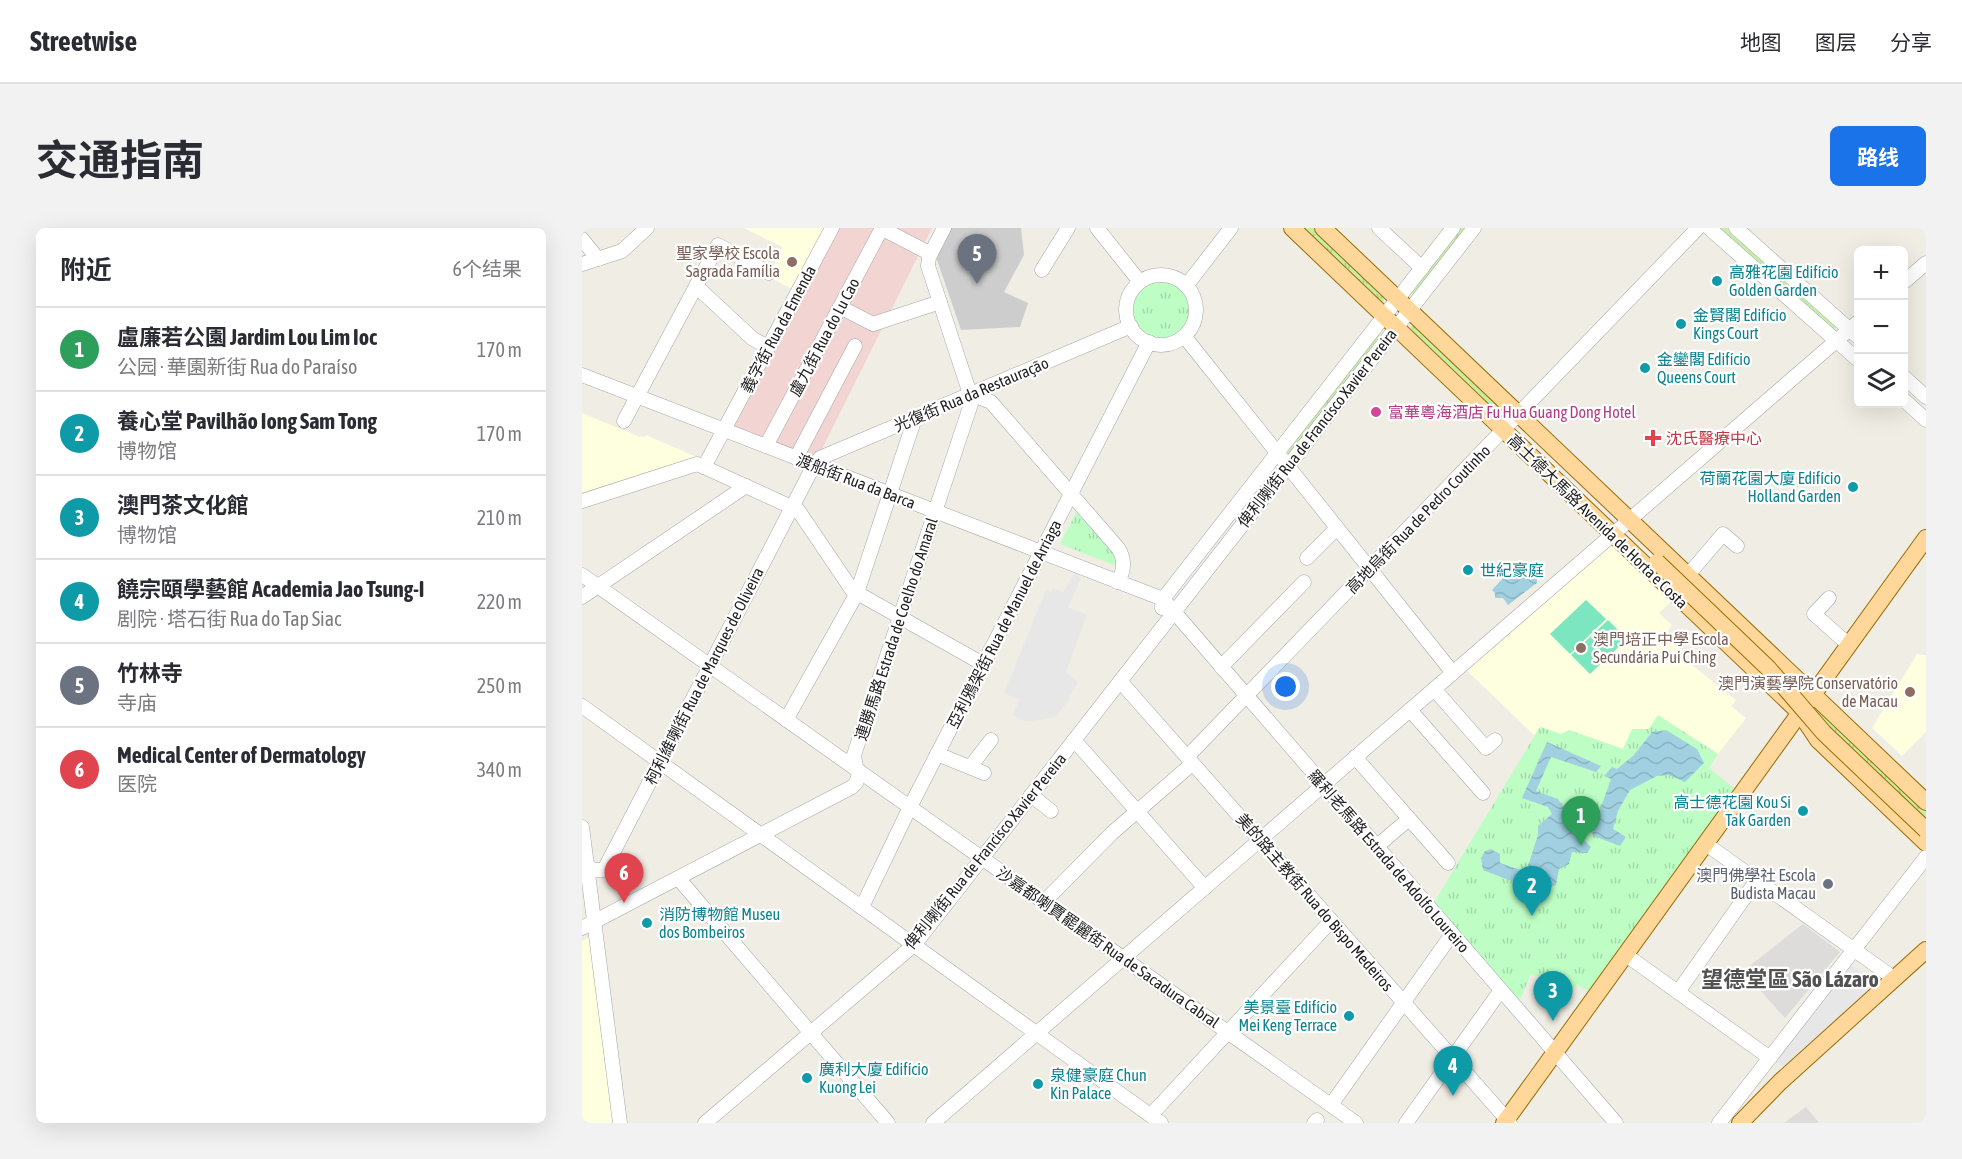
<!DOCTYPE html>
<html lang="zh">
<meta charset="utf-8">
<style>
:root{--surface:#fff;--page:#f2f2f3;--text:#2b2b33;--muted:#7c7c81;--line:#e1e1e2;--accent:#1a73e8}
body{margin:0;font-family:"Asap Condensed","Noto Sans SC",sans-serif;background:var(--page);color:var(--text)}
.controls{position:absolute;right:18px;top:18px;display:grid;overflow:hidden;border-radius:9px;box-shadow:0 6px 24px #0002}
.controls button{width:54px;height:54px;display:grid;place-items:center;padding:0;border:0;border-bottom:2px solid var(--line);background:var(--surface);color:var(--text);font:30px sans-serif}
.you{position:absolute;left:704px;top:459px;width:21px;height:21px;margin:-15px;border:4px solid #fff;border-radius:50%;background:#1a73e8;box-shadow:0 0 0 9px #1a73e833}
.badge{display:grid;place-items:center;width:39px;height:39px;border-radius:50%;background:var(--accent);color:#fff;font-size:20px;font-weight:700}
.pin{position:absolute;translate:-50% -50px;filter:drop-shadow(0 2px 3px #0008)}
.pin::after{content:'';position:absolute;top:32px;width:21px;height:18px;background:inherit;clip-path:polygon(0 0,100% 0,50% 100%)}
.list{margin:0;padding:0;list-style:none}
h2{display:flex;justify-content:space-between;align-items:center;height:78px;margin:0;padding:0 24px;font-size:26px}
h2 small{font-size:20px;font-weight:400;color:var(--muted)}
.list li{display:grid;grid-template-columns:39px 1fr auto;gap:18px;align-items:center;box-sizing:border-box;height:84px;padding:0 24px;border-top:2px solid var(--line)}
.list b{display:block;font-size:22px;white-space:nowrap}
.list p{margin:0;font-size:20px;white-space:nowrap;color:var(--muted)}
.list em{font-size:20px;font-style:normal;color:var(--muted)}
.icon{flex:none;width:33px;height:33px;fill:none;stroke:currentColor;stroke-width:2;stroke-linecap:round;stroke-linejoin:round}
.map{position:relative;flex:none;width:1344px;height:895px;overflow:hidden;border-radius:9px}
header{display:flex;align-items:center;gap:36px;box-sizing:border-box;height:84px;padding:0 30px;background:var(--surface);border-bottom:2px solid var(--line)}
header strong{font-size:28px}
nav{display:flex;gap:33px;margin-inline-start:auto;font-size:21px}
.intro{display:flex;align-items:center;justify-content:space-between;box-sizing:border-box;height:144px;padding:0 36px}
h1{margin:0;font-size:42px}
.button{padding:15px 27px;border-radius:9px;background:var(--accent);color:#fff;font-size:21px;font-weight:700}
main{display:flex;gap:36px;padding:0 36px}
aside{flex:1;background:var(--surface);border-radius:9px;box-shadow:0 6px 24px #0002}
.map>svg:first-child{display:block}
.residential{fill:#dddcdb}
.commercial{fill:#f2d4d2}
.education{fill:#feffde}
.religious{fill:#cdcdcd}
.grass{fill:url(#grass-tufts)}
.park{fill:url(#park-tufts)}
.pitch{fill:#7ce6c1}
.parking{fill:#e7e7e7}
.water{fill:url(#water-waves)}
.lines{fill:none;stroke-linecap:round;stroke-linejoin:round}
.minor-casing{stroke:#a6a6a6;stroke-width:15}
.major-casing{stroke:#996c00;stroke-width:18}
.minor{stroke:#fff;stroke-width:14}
.major{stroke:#ffd79a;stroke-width:16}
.major-bridge-casing{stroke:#996c00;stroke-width:18;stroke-linecap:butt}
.major-bridge{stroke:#ffd79a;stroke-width:16}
.education-dot{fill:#8d6e63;stroke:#fff;stroke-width:2}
.culture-dot{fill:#0f9aa8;stroke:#fff;stroke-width:2}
.hotel-dot{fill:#d1479c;stroke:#fff;stroke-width:2}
.health-dot{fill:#e0444e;stroke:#fff;stroke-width:2}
.worship-dot{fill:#6b7280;stroke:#fff;stroke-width:2}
.labels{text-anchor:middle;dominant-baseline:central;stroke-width:4.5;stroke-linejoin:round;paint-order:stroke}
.education-label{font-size:16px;fill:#785e54;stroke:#fff;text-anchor:end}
.culture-label{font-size:16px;fill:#0d838f;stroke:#fff;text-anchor:start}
.street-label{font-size:16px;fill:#1f1f1f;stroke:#fff}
.hotel-label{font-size:16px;fill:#b23c85;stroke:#fff;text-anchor:start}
.health-label{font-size:16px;fill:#be3a42;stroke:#fff;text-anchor:start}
.worship-label{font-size:16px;fill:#5b616d;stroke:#fff;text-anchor:end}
.district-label{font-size:22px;font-weight:bold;fill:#525252;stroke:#fff}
</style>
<header>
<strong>Streetwise</strong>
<nav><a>地图</a><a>图层</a><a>分享</a></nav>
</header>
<div class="intro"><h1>交通指南</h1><a class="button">路线</a></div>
<main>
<aside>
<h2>附近<small>6个结果</small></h2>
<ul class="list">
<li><span class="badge" style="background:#2e9e5b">1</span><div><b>盧廉若公園 Jardim Lou Lim Ioc</b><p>公园 · 華園新街 Rua do Paraíso</p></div><em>170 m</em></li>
<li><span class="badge" style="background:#0f9aa8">2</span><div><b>養心堂 Pavilhão Iong Sam Tong</b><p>博物馆</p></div><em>170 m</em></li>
<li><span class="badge" style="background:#0f9aa8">3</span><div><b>澳門茶文化館</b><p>博物馆</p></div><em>210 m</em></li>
<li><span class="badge" style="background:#0f9aa8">4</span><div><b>饒宗頤學藝館 Academia Jao Tsung-I</b><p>剧院 · 塔石街 Rua do Tap Siac</p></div><em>220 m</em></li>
<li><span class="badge" style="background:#6b7280">5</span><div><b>竹林寺</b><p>寺庙</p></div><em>250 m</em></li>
<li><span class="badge" style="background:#e0444e">6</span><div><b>Medical Center of Dermatology</b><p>医院</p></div><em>340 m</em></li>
</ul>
</aside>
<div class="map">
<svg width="1344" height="895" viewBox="0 0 1344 895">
<defs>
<pattern id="grass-tufts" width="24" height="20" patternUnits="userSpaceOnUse" patternTransform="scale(1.5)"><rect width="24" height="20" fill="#c7eea6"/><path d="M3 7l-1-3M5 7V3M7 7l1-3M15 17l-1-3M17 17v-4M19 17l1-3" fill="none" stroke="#aacc8e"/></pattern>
<pattern id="park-tufts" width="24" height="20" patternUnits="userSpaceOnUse" patternTransform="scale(1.5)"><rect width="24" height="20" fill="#befec5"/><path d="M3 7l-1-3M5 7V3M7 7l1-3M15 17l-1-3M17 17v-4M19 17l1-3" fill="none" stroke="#a3d9a9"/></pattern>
<pattern id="water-waves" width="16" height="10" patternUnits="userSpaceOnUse" patternTransform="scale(1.5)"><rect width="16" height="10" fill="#a1d0e1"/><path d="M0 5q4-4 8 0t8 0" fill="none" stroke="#8ab2c1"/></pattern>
</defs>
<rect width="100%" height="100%" fill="#f0ede4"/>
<g class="residential">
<polygon points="1221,696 1258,724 1203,790 1161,743"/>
<polygon points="1224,879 1237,895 1202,895"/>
</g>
<polygon class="commercial" points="246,0 350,0 232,237 142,202"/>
<g class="education">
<polygon points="162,0 244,0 210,61 187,49 200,19"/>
<polygon points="0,185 58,209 59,208 63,209 64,207 117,230 0,266"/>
<polygon points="1028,311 1091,372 1077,385 1090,397 1086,403 1099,415 1096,426 1154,472 1149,478 1164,490 1136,526 1076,487 1067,501 1041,521 987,502 979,506 958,499 952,507 880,438"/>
<polygon points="1335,426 1344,427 1344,504 1320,528 1290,500"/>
<polygon points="11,707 33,895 0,895 0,713"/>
</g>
<polygon class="religious" points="367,0 439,0 442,27 422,64 446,75 438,99 379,102 353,26"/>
<g class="grass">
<polygon points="715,0 731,0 801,66 802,74 800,75"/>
<polygon points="878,0 887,0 832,67 830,66 829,64"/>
<polygon points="1136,0 1145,0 1253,94 1254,100 1250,101"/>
<polygon points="829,98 832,98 927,186 926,189 920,189 828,103"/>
<polygon points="797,105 798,110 708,226 706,226 705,223"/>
<polygon points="1231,481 1235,482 1344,578 1344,605"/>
</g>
<g class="park">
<circle cx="580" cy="82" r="29"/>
<polygon points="495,283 532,324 537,339 478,316"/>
<polygon points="1076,487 1136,526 1127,540 1153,561 1009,764 995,757 991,762 949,746 937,774 851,676 958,499 979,506 987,502 1041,521 1050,501 1067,501"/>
</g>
<g class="pitch">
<polygon points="1004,372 1024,391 988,426 968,406"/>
<polygon points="1026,392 1045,411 1008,446 989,427"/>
</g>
<g class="parking">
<polygon points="492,346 499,350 486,379 505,387 484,444 496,454 487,468 488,470 474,489 444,494 431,487 437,472 422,465 464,362 469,364 471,360 481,364"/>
<polygon points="1268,736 1296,756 1202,839 1194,833"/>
</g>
<g class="water">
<path d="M 941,337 L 945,337 C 949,341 949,346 955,350 L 955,355 L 926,377 L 921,370 L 913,370 L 913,365 L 910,362 L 924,347 L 934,346 L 937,338 Z"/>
<polygon points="1084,502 1115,521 1122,535 1103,554 1087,547 1075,548 1048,562 1036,583 1031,601 1044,609 1038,618 1012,608 1007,598 994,599 992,603 995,608 999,609 1009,619 1005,625 990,624 987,636 977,641 974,657 956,663 901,642 899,630 903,623 909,621 918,626 918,635 944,644 956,607 956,598 970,586 966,579 940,570 965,514 1019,538 1014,544 969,529 954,563 976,571 980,577 992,580 1000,577 1018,582 1029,551 1022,548 1030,539 1035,541 1052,527 1070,504"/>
</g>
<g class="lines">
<defs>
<g id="minor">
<polyline points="250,0 122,239 216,282 270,362 401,436"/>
<polyline points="299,0 349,26"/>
<polyline points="515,0 558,54"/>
<polyline points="797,0 840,40"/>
<polyline points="1127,0 1276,132"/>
<polyline points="1154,0 1276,109"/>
<polyline points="0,11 16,31"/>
<polyline points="0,36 40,23 65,0"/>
<polyline points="460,42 486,0"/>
<circle cx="579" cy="82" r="35"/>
<polyline points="1322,54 1344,35"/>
<polyline points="114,58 171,111 186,119"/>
<polyline points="604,58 649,0"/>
<polyline points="258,79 291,96 358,74"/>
<polyline points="602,108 871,445"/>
<polyline points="0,147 581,371 1034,895"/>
<polyline points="1322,149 1344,169"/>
<path d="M 388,166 L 409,174 L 536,320 C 543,331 543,343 535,354"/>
<polyline points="1322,172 1344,192"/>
<polyline points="42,193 136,17 187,45"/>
<polyline points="184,218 300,0"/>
<polyline points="214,230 273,118"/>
<polyline points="0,273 115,236 122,239"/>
<polyline points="725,330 755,300"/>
<polyline points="0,347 774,895"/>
<polyline points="1106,347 1141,306 1155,318"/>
<polyline points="0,369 164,258"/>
<polyline points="1247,370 1232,386 1267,417"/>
<polyline points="580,380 581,371 871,0"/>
<polyline points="639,439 722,354"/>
<polyline points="538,453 928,895"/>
<polyline points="852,461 904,520 913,512"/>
<polyline points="0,478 579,895"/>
<polyline points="828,482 901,565"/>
<polyline points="204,492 275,365 333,190"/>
<polyline points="492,512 623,660"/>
<polyline points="355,526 402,545"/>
<polyline points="605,529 1116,0"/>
<polyline points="773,529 866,635"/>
<polyline points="388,539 409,512"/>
<polyline points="449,567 469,583"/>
<polyline points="0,599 38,895"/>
<polyline points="1124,616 1313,751"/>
<polyline points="795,618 827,591"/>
<polyline points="5,637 11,642 22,642 232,237 238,230 549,98"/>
<polyline points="96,650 306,895"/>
<polyline points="462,674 530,605 610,536"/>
<polyline points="280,679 328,579 567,114"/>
<polyline points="0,700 270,559 274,555 278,544 274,539 272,527 389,176 388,166 346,38 347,29 362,0"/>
<polyline points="1044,727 1188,830"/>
<polyline points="1096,764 1175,652"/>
<polyline points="749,877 870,706"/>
<polyline points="569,887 749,693"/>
<polyline points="123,895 333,716 892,0"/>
<polyline points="351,895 1276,94"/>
<polyline points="732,895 735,892"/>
<polyline points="824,895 919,762"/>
<polyline points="1137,895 1344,629"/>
</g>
<g id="major">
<polyline points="710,0 1218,485 1236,512 1344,615"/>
<polyline points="741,0 1344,574"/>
<polyline points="922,895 1344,310"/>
<polyline points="1158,895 1198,854 1344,722"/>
</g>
</defs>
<use href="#minor" class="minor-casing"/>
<use href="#major" class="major-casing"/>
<use href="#minor" class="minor"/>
<use href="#major" class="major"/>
<defs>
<polyline id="major-bridge" points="1075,334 1186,440 1242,505 1344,602"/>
</defs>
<use href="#major-bridge" class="major-bridge-casing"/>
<use href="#major-bridge" class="major-bridge"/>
</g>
<g class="education-dot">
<circle cx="210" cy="34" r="6"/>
<circle cx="999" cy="420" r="6"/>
<circle cx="1328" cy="464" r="6"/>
</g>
<g class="culture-dot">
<circle cx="1135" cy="53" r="6"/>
<circle cx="1099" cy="96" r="6"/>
<circle cx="1063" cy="140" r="6"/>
<circle cx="1271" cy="259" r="6"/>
<circle cx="886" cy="342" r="6"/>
<circle cx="1221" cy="583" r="6"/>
<circle cx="65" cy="695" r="6"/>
<circle cx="767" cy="788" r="6"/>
<circle cx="225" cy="850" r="6"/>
<circle cx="456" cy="856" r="6"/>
</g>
<circle class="hotel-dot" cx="794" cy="184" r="6"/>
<path class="health-dot" d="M1068 201h6v6h6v6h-6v6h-6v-6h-6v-6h6z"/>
<circle class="worship-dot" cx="1246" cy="656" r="6"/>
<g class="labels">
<g class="education-label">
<text x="198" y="25">聖家學校 Escola<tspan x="198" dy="18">Sagrada Família</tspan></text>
<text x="1011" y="411" text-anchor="start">澳門培正中學 Escola<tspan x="1011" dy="18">Secundária Pui Ching</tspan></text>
<text x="1316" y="455">澳門演藝學院 Conservatório<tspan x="1316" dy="18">de Macau</tspan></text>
</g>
<g class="culture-label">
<text x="1147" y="44">高雅花園 Edifício<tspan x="1147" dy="18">Golden Garden</tspan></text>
<text x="1111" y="87">金賢閣 Edifício<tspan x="1111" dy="18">Kings Court</tspan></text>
<text x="1075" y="131">金鑾閣 Edifício<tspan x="1075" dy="18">Queens Court</tspan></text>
<text x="1259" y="250" text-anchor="end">荷蘭花園大廈 Edifício<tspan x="1259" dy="18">Holland Garden</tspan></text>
<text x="898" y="342">世紀豪庭</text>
<text x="1209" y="574" text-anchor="end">高士德花園 Kou Si<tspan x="1209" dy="18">Tak Garden</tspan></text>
<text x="77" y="686">消防博物館 Museu<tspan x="77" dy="18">dos Bombeiros</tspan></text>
<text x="755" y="779" text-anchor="end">美景臺 Edifício<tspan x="755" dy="18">Mei Keng Terrace</tspan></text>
<text x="237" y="841">廣利大廈 Edifício<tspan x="237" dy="18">Kuong Lei</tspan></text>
<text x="468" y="847">泉健豪庭 Chun<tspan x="468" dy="18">Kin Palace</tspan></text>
</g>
<g class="street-label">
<text transform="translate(196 101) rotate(-62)">義字街 Rua da Emenda</text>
<text transform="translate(242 109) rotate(-62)">盧九街 Rua do Lu Cao</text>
<text transform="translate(389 166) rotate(-23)">光復街 Rua da Restauração</text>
<text transform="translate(735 200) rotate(-52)">俾利喇街 Rua de Francisco Xavier Pereira</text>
<text transform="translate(274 253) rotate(21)">渡船街 Rua da Barca</text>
<text transform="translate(836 291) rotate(-46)">高地烏街 Rua de Pedro Coutinho</text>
<text transform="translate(1016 293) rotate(44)">高士德大馬路 Avenida de Horta e Costa</text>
<text transform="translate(422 396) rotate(-63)">亞利鴉架街 Rua de Manuel de Arriaga</text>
<text transform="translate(314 401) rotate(-72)">連勝馬路 Estrada de Coelho do Amaral</text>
<text transform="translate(122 448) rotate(-63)">柯利維喇街 Rua de Marques de Oliveira</text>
<text transform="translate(403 623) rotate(-51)">俾利喇街 Rua de Francisco Xavier Pereira</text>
<text transform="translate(807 633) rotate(49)">羅利老馬路 Estrada de Adolfo Loureiro</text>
<text transform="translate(733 674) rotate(49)">美的路主教街 Rua do Bispo Medeiros</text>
<text transform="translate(526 719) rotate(35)">沙嘉都喇賈罷麗街 Rua de Sacadura Cabral</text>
</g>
<g class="hotel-label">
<text x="806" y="184">富華粵海酒店 Fu Hua Guang Dong Hotel</text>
</g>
<g class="health-label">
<text x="1084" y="210">沈氏醫療中心</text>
</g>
<g class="worship-label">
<text x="1234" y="647">澳門佛學社 Escola<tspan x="1234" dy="18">Budista Macau</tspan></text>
</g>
<g class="district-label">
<text x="1208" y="751">望德堂區 São Lázaro</text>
</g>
</g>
</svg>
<div class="controls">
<button>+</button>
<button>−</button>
<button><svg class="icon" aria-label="layers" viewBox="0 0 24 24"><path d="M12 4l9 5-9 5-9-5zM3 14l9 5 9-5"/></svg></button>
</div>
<div class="you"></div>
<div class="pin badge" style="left:999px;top:618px;background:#2e9e5b">1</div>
<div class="pin badge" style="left:950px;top:688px;background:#0f9aa8">2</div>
<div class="pin badge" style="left:971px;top:793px;background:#0f9aa8">3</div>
<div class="pin badge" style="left:871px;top:868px;background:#0f9aa8">4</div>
<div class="pin badge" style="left:395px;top:56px;background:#6b7280">5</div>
<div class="pin badge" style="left:42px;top:675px;background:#e0444e">6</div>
</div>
</main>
